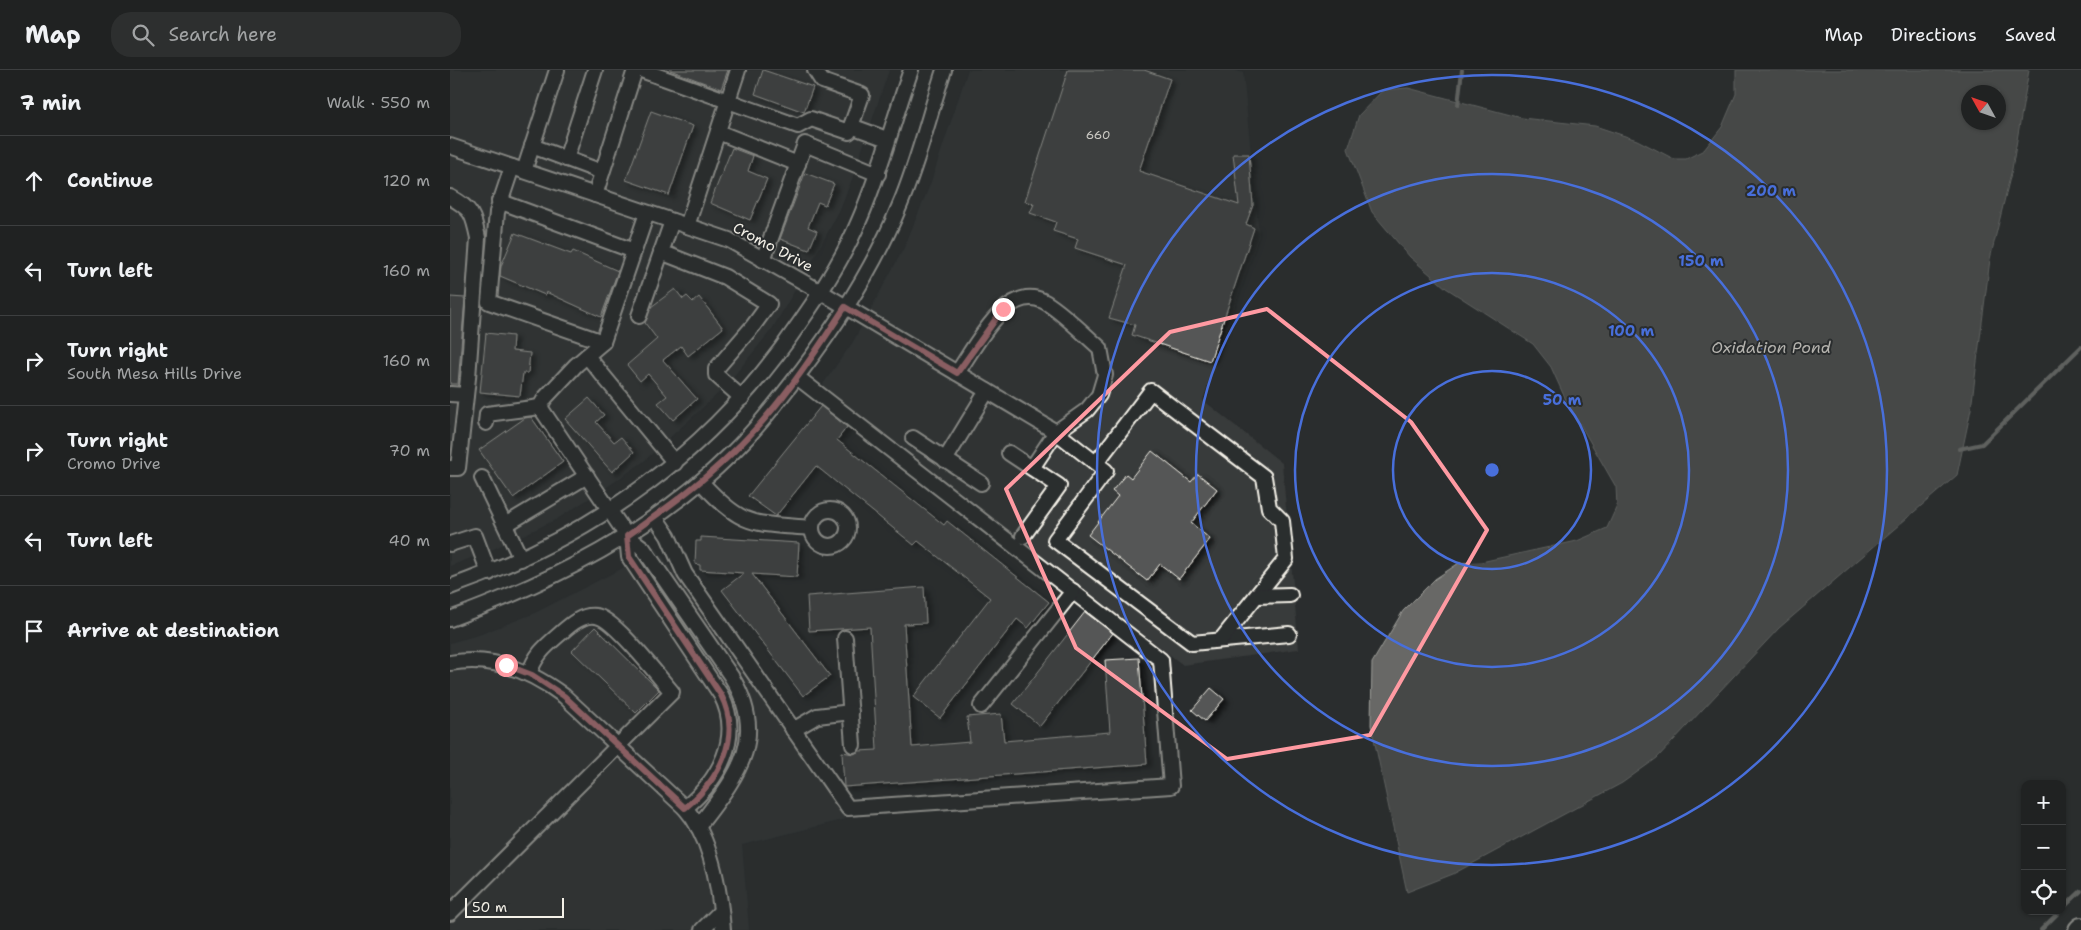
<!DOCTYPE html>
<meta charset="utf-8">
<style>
:root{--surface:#202222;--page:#2d2f2f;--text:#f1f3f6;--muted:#a2a4a5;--line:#3d3f40}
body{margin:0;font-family:"Shantell Sans",sans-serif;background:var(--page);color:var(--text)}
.controls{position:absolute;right:15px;bottom:15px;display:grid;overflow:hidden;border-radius:10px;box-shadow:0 1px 4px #0004}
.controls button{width:45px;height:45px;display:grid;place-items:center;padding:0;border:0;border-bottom:1px solid var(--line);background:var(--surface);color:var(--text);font:25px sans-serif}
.compass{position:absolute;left:1511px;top:15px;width:45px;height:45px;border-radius:50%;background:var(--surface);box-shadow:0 1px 4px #0004;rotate:310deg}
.scale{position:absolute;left:15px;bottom:12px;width:99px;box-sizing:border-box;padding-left:5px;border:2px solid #f4f1e8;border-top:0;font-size:14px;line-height:18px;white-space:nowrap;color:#f4f1e8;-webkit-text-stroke:4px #2a2d2e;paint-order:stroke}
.stop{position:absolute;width:15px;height:15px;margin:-11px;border:4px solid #ff9aa2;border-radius:50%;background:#fff}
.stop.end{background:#ff9aa2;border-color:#fff;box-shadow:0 1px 5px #0008}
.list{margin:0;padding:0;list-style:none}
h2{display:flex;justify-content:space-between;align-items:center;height:65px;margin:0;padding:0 20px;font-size:21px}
h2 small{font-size:16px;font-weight:400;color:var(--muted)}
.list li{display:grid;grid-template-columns:32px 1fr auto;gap:15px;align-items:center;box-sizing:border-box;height:90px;padding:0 20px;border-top:1px solid var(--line)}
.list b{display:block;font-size:19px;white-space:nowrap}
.list p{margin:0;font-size:16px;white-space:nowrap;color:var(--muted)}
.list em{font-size:16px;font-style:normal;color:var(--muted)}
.icon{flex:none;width:28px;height:28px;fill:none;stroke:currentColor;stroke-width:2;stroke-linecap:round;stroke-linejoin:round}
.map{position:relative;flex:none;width:1631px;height:860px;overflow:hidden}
header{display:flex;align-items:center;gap:30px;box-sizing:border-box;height:70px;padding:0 25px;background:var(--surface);border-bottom:1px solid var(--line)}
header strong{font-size:24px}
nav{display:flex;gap:28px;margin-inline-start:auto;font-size:18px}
.search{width:350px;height:45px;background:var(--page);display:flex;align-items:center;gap:12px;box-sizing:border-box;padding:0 18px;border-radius:20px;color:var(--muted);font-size:19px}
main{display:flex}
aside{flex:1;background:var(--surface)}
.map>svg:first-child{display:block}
.built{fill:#373a3a}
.water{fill:#676866;stroke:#9f9f9a;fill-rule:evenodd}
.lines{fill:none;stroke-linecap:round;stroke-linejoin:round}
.stream{stroke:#9f9f9a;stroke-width:4}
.building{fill:#555756;stroke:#f4f1e8;filter:url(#shadow)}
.minor-casing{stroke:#f4f1e8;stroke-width:18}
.highway-casing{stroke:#f4f1e8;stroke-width:24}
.minor{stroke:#2a2d2e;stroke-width:14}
.highway{stroke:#2a2d2e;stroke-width:20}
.route{stroke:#ff9aa2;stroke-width:6}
.marked{fill:none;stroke:#ff9aa2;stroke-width:4;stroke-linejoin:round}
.ring{fill:none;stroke:#486fdb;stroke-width:2.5}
.labels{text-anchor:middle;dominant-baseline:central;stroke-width:4;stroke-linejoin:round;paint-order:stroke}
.number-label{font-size:12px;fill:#cccac4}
.street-label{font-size:15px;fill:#f4f1e8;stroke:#2a2d2e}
.water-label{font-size:16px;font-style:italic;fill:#b5b3ae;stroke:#2a2d2e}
.centre{fill:#486fdb;stroke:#2a2d2e;stroke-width:2.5}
.ring-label{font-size:15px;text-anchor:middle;font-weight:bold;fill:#486fdb;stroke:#2a2d2e;stroke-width:4;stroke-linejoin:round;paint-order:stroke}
</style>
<header>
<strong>Map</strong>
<div class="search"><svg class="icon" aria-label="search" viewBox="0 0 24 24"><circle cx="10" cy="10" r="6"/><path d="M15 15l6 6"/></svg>Search here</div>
<nav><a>Map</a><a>Directions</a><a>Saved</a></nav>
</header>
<main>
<aside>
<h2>7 min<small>Walk · 550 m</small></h2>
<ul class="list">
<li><svg class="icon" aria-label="ahead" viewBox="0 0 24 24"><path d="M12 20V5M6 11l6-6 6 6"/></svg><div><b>Continue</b></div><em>120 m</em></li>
<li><svg class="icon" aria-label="left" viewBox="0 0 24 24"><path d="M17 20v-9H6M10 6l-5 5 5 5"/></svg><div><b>Turn left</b></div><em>160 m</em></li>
<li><svg class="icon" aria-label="right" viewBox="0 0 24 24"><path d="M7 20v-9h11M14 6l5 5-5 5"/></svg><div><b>Turn right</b><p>South Mesa Hills Drive</p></div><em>160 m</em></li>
<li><svg class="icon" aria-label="right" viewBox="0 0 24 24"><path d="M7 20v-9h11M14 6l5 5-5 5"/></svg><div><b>Turn right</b><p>Cromo Drive</p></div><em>70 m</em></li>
<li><svg class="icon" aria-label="left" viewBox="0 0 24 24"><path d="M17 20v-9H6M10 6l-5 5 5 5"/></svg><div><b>Turn left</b></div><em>40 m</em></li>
<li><svg class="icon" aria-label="arrive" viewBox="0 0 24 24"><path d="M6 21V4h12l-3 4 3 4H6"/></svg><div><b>Arrive at destination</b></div></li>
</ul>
</aside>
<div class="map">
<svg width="1631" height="860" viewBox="0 0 1631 860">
<defs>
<filter id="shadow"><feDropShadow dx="5" dy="3" stdDeviation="2.5" flood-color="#0009"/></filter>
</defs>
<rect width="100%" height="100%" fill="#2a2d2e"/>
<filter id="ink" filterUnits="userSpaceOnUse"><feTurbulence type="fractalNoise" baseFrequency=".02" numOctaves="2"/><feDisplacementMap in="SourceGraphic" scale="10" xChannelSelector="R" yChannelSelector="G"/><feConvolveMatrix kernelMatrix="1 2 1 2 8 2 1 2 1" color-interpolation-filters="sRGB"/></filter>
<g filter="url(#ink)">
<g class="built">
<polygon points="0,0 439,0 402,109 389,141 365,186 322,259 274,318 194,391 157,417 107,449 39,481 0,496"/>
<polygon points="518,0 783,0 793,3 809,165 753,330 832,393 849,579 733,595 371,317 403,272 454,178 480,115"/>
<polygon points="205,476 396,749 292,775 299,860 0,860 0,573 29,565 83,544 173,498"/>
</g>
<path class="water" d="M 1286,0 L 1579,0 L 1562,99 L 1540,189 L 1521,339 L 1507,405 L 1329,558 L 1207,688 L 1172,713 L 1003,804 L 957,822 L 921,655 L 922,593 L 953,541 L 985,509 L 1009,493 L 1031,492 L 1127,471 L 1157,458 L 1167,436 L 1166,417 L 1115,328 L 1101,297 L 1083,274 L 996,218 L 960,187 L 922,142 L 898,79 L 909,45 L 933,20 L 958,18 L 1072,48 L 1145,56 L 1187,70 L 1224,89 L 1236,89 L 1254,80 L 1272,57 L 1286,24 ZM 1518,22 L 1548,22 L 1548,52 L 1518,52 Z"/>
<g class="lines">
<g class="stream">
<polyline points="1008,35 1012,0"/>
<polyline points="1509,379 1532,374 1631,277"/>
<polyline points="1612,839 1631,821"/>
<polyline points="1591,860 1610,841"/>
</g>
</g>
<g class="building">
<polygon points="220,0 278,0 271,19"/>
<polygon points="313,0 363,17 354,42 305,24"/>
<polygon points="618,0 694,0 720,9 689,101 789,135 783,84 799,84 803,135 796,154 804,158 760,291 682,265 685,255 659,248 677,195 625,178 628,169 603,161 606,152 580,143 584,134 575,131"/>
<polygon points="201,41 243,56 219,125 176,110"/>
<polygon points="282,78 303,86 298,101 317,109 300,150 260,133"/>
<polygon points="355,103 384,114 375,135 368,132 358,157 367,161 359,180 330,169"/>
<polygon points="65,163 121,184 123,181 168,201 151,247 96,222 95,225 50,206 51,196"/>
<polygon points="225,219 233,229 237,226 243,232 249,227 273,258 238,286 231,276 213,290 247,329 223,350 208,333 217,326 198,304 190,311 177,295 207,269 195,253 201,237"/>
<polygon points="0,227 15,228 8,314 0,314"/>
<polygon points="36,263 63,266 62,281 80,283 78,303 73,303 70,326 30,322"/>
<polygon points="139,328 154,345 146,352 164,372 171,367 184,382 162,402 115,349"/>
<polygon points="371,336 397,357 387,370 494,455 497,451 599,532 578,558 567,549 490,648 463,627 540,528 468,471 464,475 366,396 326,446 298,426"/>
<polygon points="81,347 113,392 63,428 29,380 75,348"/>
<polygon points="702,381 741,412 748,404 767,419 741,453 760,469 729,509 710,494 697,511 638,465 668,426 662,421 676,404 681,408"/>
<polygon points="251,467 349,473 347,507 302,504 380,606 353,626 272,520 294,503 250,500 250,495 245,494 246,471 251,471"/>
<polygon points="474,517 476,553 454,554 462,677 520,672 517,647 551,644 554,671 660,662 655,590 689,588 697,694 394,717 392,682 404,684 409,681 427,680 420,557 359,561 357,526"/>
<polygon points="635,542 663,563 590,656 563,634"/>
<polygon points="145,557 209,620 186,643 122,581"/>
<polygon points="761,618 774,629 755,651 742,640"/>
</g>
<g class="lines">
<defs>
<g id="minor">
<polyline points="191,0 348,56 361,49 399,62 412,25 372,11 365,0"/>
<polyline points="401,56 437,69"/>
<polyline points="268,62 348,94"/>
<polyline points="0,76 279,170 371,222 606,362 656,401 605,470 742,573 839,564"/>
<polyline points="82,76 152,102"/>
<polyline points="116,89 145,0"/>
<polyline points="62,97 47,142 39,232 153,272"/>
<polyline points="74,101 107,0"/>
<polyline points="145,125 185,0"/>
<path d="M 0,127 C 22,139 23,144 28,168 L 18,308 L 8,398 L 0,398"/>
<polyline points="49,131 184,181"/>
<path d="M 197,143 L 153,272 L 126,295 L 95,328 L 90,337 L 177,466 L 193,478 L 281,606 C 320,669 286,707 248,757"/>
<polyline points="237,156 288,0"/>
<polyline points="211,182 275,207 319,234 303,256 266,299 266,305 292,328"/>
<polyline points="313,190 355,74 428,104"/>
<polyline points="189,246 222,151"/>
<polyline points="137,286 225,393"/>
<path d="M 507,303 C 524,279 556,213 593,231 C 608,238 636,266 650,278 L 655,305 L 649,325 L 637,340 L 606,362 L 582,398"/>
<polyline points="0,324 16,325"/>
<polyline points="36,353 37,344 90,337"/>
<polyline points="463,368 531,413"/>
<polyline points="559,383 609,416 573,466"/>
<polyline points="495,390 537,321"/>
<polyline points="646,393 701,321 814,407 819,438 832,451 836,489 771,570"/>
<polyline points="32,408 71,489"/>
<path d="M 251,412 C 293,458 302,453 361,458"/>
<circle cx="380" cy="458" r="18"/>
<polyline points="205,447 218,466 235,504 398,738 721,716 711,590 347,307"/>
<polyline points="55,455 137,406"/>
<path d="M 177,466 L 179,487 L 271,625 C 293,667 269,710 235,738"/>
<polyline points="0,474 25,466 39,503"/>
<path d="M 0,517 C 147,465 264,380 351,251 C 372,221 394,187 408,153 C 430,104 443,51 461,0"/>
<polyline points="807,526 840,525"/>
<path d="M 0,549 C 104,511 203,461 282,383 C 308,358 330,328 352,300 C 390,250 425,195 449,137 C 468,93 479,45 494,0"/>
<polyline points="395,568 403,675"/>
<path d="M 0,593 C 43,585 81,601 114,626 L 235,738 C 262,768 270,822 273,860"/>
<polyline points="531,636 623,521"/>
<polyline points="343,660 367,646 401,642"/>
<path d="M 0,843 L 222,622 C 208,606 164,548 146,546 C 133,544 121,554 112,562 C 96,576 86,583 79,604"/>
<polyline points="252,860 271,841"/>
</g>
<polyline id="highway" points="1629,860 1631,858"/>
</defs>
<use href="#minor" class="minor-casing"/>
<use href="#highway" class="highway-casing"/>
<use href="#minor" class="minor"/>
<use href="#highway" class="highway"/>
</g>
</g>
<g class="lines" filter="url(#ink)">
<path class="route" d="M 56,595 L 82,605 L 114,626 L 235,738 C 269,710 293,667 271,625 L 179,487 L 177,466 C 214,440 249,415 281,384 C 326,342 362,288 395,237 L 507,303 L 553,239"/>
</g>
<path d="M0 0H1631V860H0ZM 817,239 L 961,352 L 1037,460 L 920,665 L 777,689 L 626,578 L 556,419 L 720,262 Z" fill="#2a2d2e" fill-opacity=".55" fill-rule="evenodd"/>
<path class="marked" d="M 817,239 L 961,352 L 1037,460 L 920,665 L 777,689 L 626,578 L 556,419 L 720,262 Z"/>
<g class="ring">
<circle cx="1042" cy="400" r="99"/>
<circle cx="1042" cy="400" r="197"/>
<circle cx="1042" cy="400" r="296"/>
<circle cx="1042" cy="400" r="395"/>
</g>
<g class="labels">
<g class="number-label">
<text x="648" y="65">660</text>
</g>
<g class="street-label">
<text transform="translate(323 177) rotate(28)">Cromo Drive</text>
</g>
<g class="water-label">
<text x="1321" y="277">Oxidation Pond</text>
</g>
</g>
<circle cx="1042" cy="400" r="8" class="centre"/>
<g class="ring-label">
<text x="1321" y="126">200 m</text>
<text x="1251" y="196">150 m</text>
<text x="1181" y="266">100 m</text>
<text x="1112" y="335">50 m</text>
</g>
</svg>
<div class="controls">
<button>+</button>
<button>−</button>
<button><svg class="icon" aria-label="locate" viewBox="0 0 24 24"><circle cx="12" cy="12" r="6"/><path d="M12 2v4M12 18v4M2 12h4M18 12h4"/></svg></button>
</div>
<svg class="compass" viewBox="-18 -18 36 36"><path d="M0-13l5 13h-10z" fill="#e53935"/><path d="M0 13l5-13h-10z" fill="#a2a4a5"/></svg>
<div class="scale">50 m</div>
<div class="stop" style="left:56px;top:595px"></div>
<div class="stop end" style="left:553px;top:239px"></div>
</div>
</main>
